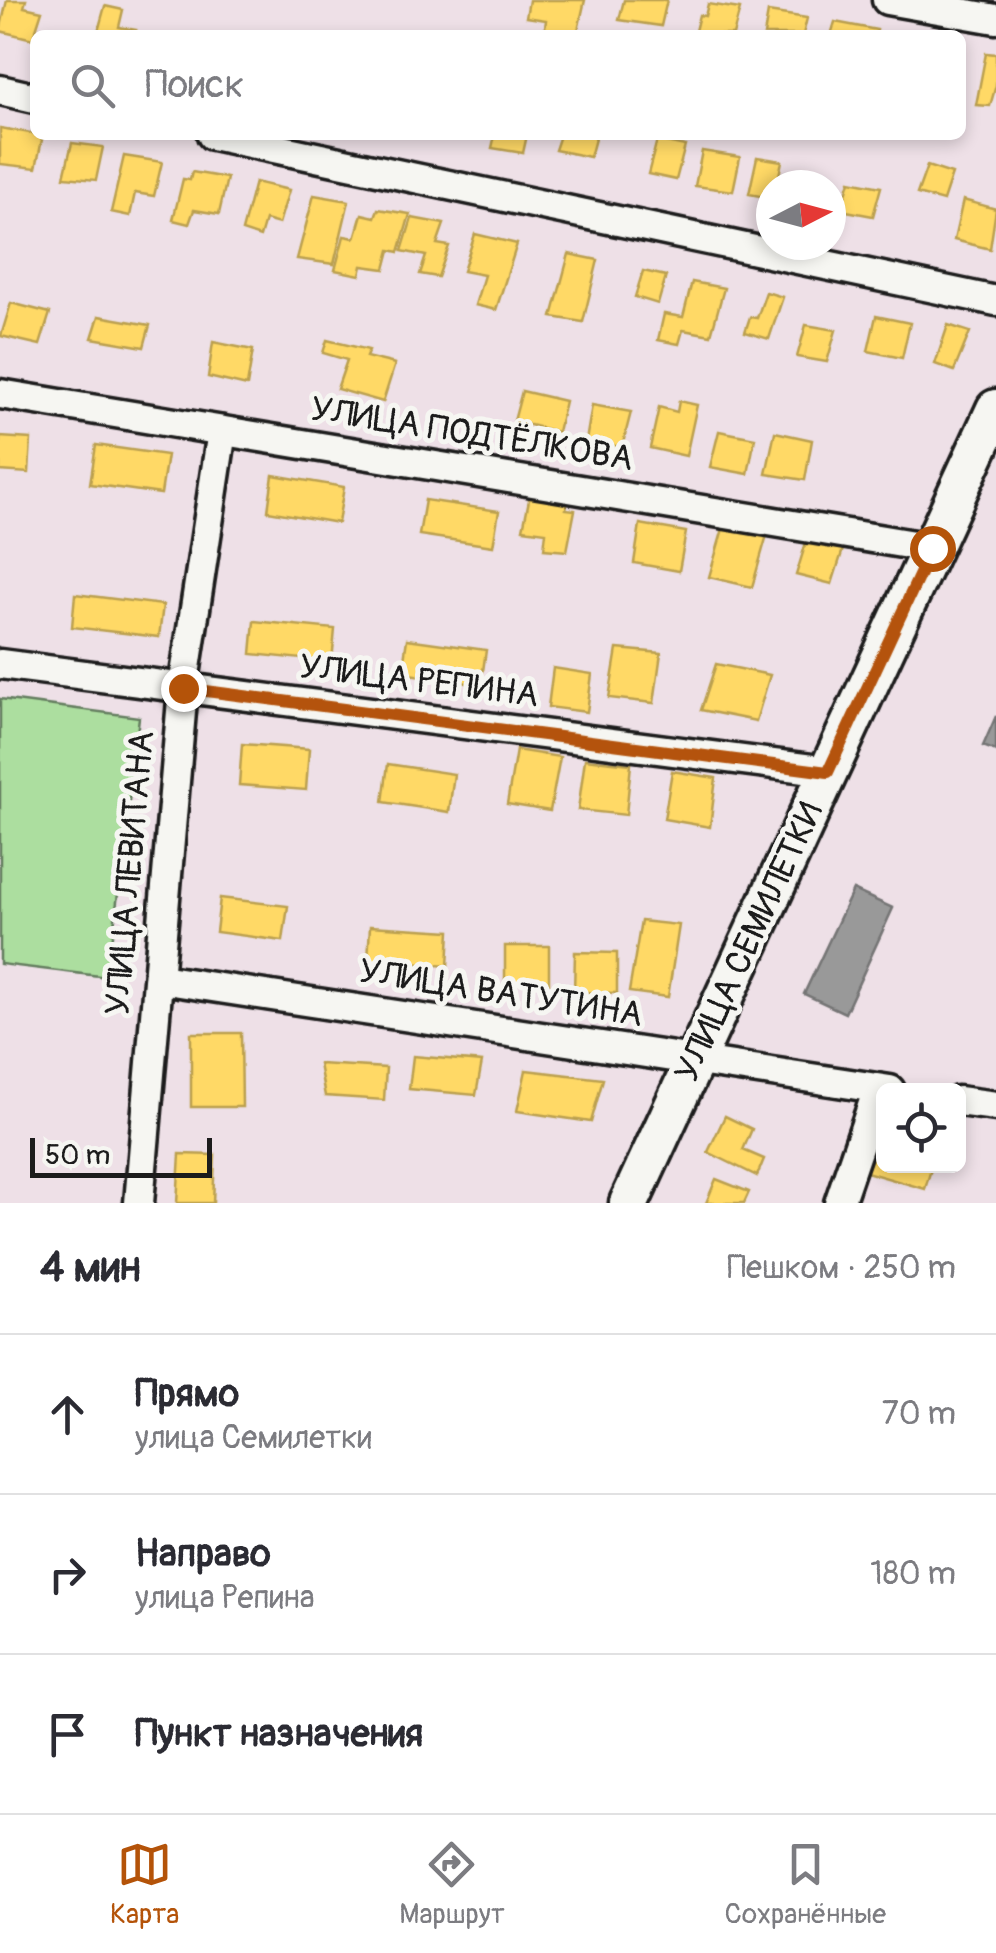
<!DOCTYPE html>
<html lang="ru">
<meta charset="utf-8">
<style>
:root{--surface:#fff;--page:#f2f2f3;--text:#2b2b33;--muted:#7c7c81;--line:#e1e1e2;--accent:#b45309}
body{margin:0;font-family:Pangolin,sans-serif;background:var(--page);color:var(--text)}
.controls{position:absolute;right:30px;bottom:30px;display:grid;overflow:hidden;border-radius:15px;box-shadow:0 5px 15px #0003}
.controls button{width:90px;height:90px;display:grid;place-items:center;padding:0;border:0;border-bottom:2px solid var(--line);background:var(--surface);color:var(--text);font:50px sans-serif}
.compass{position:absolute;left:756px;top:170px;width:90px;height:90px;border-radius:50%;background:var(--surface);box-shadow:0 5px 15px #0003;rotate:84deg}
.scale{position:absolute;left:30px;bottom:25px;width:182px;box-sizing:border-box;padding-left:10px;border:5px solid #1c1c1c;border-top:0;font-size:28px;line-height:35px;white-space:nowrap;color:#1c1c1c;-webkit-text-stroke:8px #f6f6f2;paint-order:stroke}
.stop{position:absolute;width:30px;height:30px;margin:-22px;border:8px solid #b45309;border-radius:50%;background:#fff}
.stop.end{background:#b45309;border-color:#fff;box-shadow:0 2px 10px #0008}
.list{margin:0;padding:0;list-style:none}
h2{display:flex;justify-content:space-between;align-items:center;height:130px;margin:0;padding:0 40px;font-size:42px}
h2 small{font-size:32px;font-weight:400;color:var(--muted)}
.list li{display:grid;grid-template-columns:65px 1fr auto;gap:30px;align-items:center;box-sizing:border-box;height:160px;padding:0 40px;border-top:2px solid var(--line)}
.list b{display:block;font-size:38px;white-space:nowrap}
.list p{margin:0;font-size:32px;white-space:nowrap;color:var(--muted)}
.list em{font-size:32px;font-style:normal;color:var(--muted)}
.icon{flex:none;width:55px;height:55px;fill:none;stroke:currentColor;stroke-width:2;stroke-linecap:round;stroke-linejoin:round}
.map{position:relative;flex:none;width:996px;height:1203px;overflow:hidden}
.search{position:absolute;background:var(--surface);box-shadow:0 5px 15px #0003;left:30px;right:30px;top:30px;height:110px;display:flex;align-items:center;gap:25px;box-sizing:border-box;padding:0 35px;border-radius:15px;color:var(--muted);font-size:38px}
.sheet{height:610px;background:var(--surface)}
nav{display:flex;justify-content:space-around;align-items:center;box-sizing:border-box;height:140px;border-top:2px solid var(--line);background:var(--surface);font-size:28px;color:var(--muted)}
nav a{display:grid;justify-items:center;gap:5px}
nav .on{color:var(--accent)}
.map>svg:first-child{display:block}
.green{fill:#acde9f;stroke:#647d5e;stroke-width:2.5}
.homes{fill:#ffd966;stroke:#bba050;stroke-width:2.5}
.industry{fill:#999;stroke:#747474;stroke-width:2.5}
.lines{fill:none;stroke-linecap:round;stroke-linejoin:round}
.street-casing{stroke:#1c1c1c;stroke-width:35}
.secondary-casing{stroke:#1c1c1c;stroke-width:45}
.street{stroke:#f6f6f2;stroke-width:28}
.secondary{stroke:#f6f6f2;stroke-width:38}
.route{stroke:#b45309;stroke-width:12}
.labels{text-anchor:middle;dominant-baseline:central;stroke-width:10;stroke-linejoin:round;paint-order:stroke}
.street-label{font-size:35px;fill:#1c1c1c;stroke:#f6f6f2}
</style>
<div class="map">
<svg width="996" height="1203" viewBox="0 0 996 1203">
<rect width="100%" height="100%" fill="#eee0e7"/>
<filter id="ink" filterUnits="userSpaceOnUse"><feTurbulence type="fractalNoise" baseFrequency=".01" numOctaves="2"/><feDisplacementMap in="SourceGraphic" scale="20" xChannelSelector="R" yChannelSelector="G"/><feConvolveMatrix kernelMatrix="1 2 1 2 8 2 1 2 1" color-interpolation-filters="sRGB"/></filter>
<g filter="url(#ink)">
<polygon class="green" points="0,699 139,717 108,977 0,964"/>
<g class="homes">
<polygon points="7,0 26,0 24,7 42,11 33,39 0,31"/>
<polygon points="529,0 585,0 577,35 544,35 546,20 526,17"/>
<polygon points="624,0 667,0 661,26 619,20"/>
<polygon points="708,4 740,9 733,35 694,35 699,15 705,16"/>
<polygon points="105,6 123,10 119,27 136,30 134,35 97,35"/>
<polygon points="768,12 807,18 803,35 764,35"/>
<polygon points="835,22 877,30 876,35 831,35"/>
<polygon points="986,53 996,54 996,85 990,106 976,105"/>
<polygon points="0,128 43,135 36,168 0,164"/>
<polygon points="495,135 527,135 523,153 492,148"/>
<polygon points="560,135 596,135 590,157 555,150"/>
<polygon points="657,140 685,146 676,180 648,174"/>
<polygon points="72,143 103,147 96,180 64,177"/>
<polygon points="702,151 740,157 733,191 695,186"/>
<polygon points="124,156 162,162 154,196 135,193 130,216 111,212"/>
<polygon points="757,157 782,161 777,185 771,185 771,198 749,194"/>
<polygon points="927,166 952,174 943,201 917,194"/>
<polygon points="192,172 227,178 219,214 194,210 189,224 173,220 183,179 190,180"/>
<polygon points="850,181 881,187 873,216 841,210"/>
<polygon points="255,182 289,190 279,224 265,220 260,237 242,231"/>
<polygon points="314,195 349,201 334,264 297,259"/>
<polygon points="963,200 996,209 990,249 954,240"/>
<polygon points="378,209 410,214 399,252 390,250 385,269 362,266 360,275 335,270 344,236 355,238 362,214 375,217"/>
<polygon points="412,218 444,224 437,244 449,246 438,277 420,274 426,256 402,251"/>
<polygon points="475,234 517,244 496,310 475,305 484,275 463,271"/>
<polygon points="569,254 598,260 583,322 552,317"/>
<polygon points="643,271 666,276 658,304 635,297"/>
<polygon points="692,282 724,288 711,335 683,330 679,344 658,340 664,314 683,317"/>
<polygon points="766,292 783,297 769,339 745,332 750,317 757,318"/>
<polygon points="11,303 50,313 40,345 1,336"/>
<polygon points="99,316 150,325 144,347 92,338"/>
<polygon points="876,316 910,323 902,358 868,351"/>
<polygon points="806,325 836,330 827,362 797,357"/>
<polygon points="948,325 970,332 954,371 935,364"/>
<polygon points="327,340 369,350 366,357 395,364 383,402 337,389 347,360 323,353"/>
<polygon points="213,342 253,350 247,386 208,377"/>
<polygon points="522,391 565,401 558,432 514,421"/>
<polygon points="679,401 697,405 686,456 650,448 659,407 677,412"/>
<polygon points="592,405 631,412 622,447 586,441"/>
<polygon points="719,431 755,438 748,474 710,467"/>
<polygon points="775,432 812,440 805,480 766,474"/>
<polygon points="0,437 31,439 29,473 0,471"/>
<polygon points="96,445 167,455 161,494 90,484"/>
<polygon points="273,475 344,487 338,523 268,511"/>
<polygon points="531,490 569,496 566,509 575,510 567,551 544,549 546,532 523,529"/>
<polygon points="425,500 499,511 493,546 419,535"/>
<polygon points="640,524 686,532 679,571 634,563"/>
<polygon points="724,525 767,535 752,587 709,577"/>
<polygon points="809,533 846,540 832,584 796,575"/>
<polygon points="75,594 163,605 159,637 72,627"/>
<polygon points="254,621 335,629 332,662 251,654"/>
<polygon points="407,639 486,650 481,685 402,673"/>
<polygon points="617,649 661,653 654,703 609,698"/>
<polygon points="716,664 770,675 756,721 701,710"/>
<polygon points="553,668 592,674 587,712 548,707"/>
<polygon points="242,744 309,749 306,790 239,785"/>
<polygon points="516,750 560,757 550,811 507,804"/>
<polygon points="585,759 631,764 626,815 578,810"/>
<polygon points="388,764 454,774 449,812 383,802"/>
<polygon points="672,771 716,778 710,827 664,819"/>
<polygon points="220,898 288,906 283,941 216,932"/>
<polygon points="641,921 679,925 668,997 629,992"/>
<polygon points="370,926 450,931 448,966 368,960"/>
<rect x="505" y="946" width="44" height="37"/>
<polygon points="575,952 617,953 617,993 574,992"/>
<polygon points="191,1033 241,1033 242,1107 191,1107"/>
<polygon points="413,1056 482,1062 476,1095 409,1089"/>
<polygon points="319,1064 386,1068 384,1100 325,1096"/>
<polygon points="526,1070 603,1079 591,1122 517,1111"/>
<polygon points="725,1116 752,1129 743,1150 764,1159 757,1176 708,1152"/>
<polygon points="876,1147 884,1149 884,1166 932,1166 925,1189 866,1172"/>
<polygon points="180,1154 215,1155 213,1203 177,1203"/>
<polygon points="716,1179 749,1192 744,1203 706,1203"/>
</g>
<g class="industry">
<polygon points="996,716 996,751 983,746"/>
<polygon points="853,890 893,908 845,1013 804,994"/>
</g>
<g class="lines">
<defs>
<g id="street">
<polyline points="887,0 996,19"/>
<polyline points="0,90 35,98"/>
<polyline points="212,135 996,301"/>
<polyline points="0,394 932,548"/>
<polyline points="0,664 828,771"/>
<polyline points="160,979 890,1090"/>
<polyline points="958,1101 996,1106"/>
<polyline points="139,1203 183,688 222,431"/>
<polyline points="839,1203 878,1089"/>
</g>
<polyline id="secondary" points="629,1203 996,409"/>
</defs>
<use href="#street" class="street-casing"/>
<use href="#secondary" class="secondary-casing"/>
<use href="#street" class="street"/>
<use href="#secondary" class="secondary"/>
</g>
</g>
<g class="lines" filter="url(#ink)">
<polyline class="route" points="183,688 828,772 932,548"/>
</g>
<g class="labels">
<g class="street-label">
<text transform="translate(472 434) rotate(9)">УЛИЦА ПОДТЁЛКОВА</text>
<text transform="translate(419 681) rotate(7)">УЛИЦА РЕПИНА</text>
<text transform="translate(130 873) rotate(-85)">УЛИЦА ЛЕВИТАНА</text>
<text transform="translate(749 942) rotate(-65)">УЛИЦА СЕМИЛЕТКИ</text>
<text transform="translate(501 993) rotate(9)">УЛИЦА ВАТУТИНА</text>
</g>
</g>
</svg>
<div class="controls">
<button><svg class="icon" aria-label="locate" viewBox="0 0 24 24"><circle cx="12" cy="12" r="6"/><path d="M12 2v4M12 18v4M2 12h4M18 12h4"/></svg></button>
</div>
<svg class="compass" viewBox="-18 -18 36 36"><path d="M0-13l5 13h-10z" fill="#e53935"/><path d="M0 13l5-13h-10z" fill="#7c7c81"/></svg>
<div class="scale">50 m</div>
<div class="stop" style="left:932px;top:548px"></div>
<div class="stop end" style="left:183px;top:688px"></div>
<div class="search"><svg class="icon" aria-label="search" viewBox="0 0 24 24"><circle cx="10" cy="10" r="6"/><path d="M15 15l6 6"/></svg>Поиск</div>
</div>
<section class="sheet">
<h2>4 мин<small>Пешком · 250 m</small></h2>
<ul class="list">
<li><svg class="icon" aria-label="ahead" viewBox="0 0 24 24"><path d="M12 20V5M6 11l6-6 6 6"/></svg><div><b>Прямо</b><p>улица Семилетки</p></div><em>70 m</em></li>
<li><svg class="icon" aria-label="right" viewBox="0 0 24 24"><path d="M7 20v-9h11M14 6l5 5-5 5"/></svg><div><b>Направо</b><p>улица Репина</p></div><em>180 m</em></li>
<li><svg class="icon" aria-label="arrive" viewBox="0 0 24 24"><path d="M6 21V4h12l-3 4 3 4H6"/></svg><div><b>Пункт назначения</b></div></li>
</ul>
</section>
<nav>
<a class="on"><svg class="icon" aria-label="map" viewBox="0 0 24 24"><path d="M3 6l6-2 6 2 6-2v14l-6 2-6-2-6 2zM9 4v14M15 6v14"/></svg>Карта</a>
<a><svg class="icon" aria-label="directions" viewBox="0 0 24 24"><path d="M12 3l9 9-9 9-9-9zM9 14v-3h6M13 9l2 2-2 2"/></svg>Маршрут</a>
<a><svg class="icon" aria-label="saved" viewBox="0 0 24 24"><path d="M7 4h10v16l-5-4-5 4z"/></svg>Сохранённые</a>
</nav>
